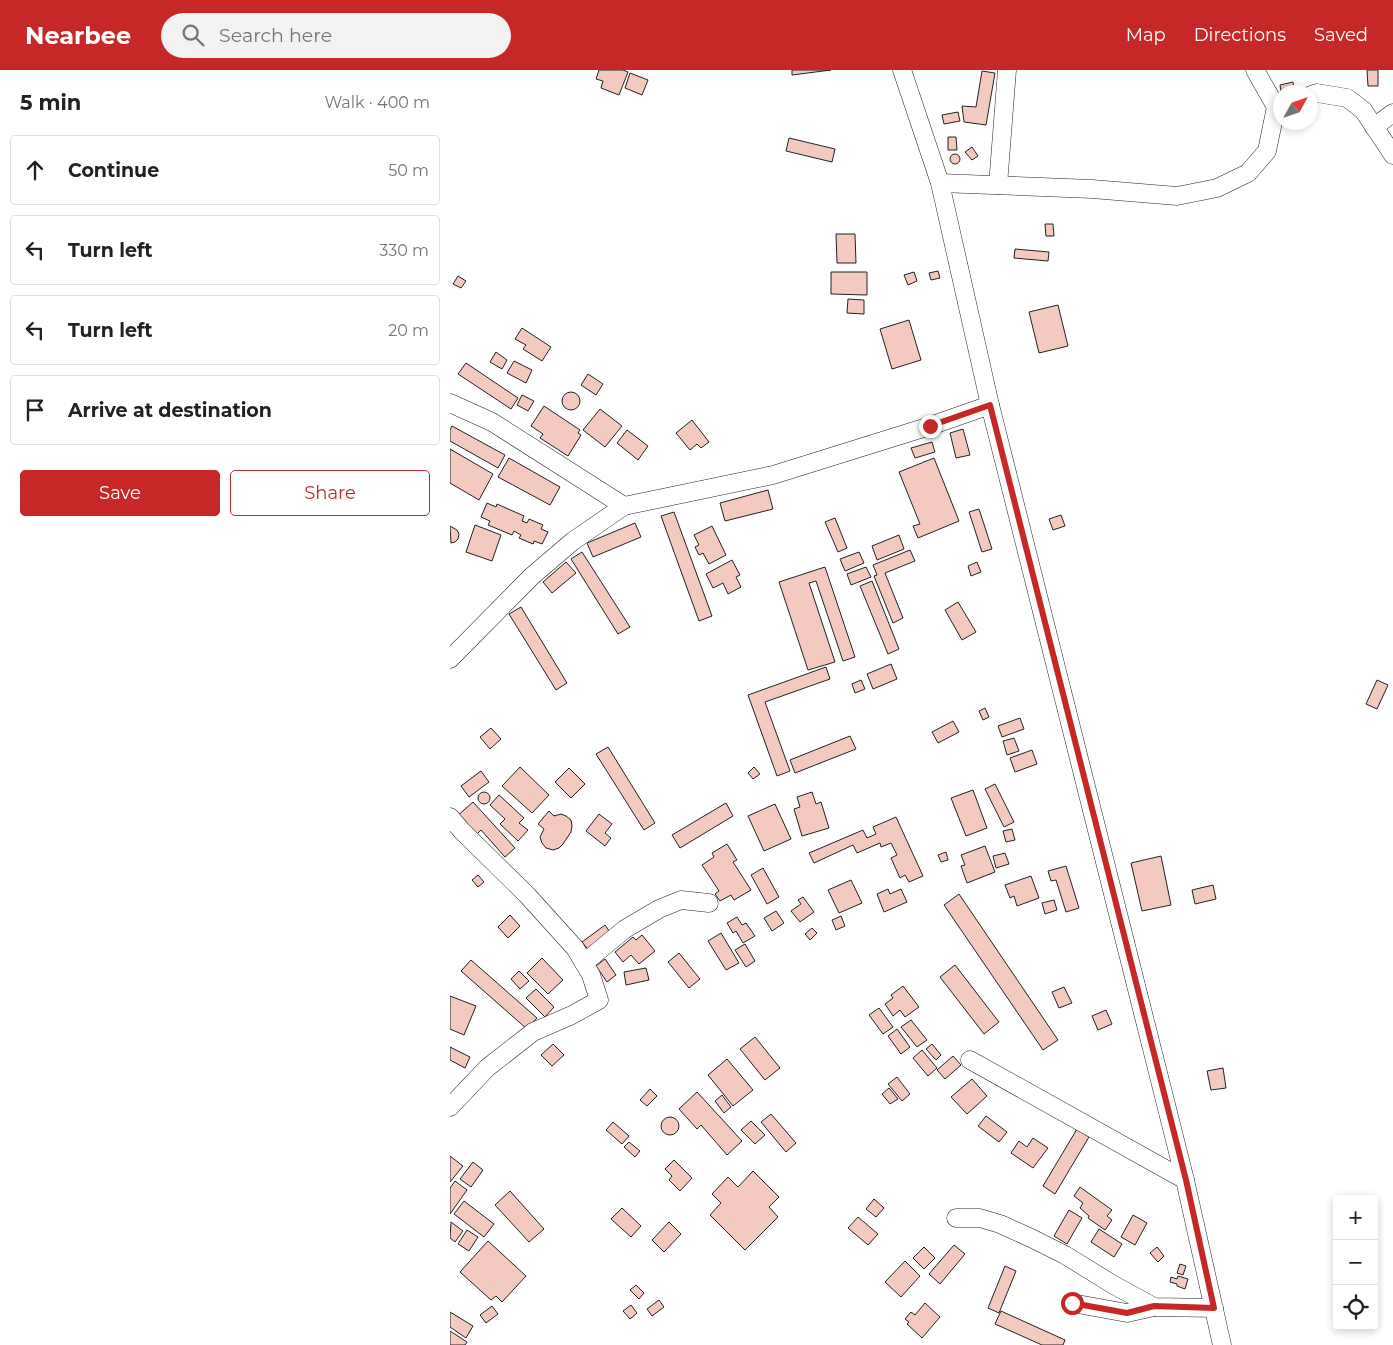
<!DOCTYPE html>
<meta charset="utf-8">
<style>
:root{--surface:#fff;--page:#f2f2f2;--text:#202124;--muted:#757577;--line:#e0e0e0;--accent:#c62828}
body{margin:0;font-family:Montserrat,sans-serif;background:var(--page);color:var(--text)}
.controls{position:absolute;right:15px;bottom:15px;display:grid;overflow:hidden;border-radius:5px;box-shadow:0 2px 8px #0003}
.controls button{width:45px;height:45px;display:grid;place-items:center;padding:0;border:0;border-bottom:1px solid var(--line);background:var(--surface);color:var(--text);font:25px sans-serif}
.compass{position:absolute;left:823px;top:15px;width:45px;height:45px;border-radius:50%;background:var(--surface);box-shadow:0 2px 8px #0003;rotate:50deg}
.stop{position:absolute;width:15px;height:15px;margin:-11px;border:4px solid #c62828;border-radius:50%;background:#fff}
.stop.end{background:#c62828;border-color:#fff;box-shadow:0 1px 5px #0008}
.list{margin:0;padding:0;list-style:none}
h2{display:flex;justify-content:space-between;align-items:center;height:65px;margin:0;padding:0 20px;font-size:21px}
h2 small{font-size:16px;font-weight:400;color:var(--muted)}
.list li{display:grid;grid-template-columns:32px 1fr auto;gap:15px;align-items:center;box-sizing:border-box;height:70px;margin:0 10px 10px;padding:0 10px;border:1px solid var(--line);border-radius:5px}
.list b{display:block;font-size:19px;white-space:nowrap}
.list em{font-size:16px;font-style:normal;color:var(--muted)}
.actions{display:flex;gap:10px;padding:15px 20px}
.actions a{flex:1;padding:11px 0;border:1px solid var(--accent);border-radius:5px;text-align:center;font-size:18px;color:var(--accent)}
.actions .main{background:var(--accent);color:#fff}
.icon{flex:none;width:28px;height:28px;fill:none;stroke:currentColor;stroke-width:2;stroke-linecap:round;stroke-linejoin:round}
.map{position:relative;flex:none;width:943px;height:1275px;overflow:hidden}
header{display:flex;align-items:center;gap:30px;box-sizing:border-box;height:70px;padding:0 25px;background:var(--accent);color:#fff}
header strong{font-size:24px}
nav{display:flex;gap:28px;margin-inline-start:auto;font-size:18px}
.search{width:350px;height:45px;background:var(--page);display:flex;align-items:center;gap:12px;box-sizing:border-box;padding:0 18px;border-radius:28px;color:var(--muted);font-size:19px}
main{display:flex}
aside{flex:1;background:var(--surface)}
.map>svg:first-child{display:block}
.building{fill:#f3c9c0;stroke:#222}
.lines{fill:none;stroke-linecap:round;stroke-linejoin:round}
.minor-casing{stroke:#222;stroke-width:19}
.minor{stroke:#fff;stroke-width:18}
.route{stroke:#c62828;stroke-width:6}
</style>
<header>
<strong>Nearbee</strong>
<div class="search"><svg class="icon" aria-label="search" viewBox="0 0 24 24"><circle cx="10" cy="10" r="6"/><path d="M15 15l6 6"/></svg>Search here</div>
<nav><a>Map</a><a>Directions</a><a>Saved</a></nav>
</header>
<main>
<aside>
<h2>5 min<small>Walk · 400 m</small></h2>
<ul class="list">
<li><svg class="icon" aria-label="ahead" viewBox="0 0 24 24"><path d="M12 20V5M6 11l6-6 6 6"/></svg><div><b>Continue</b></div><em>50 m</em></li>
<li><svg class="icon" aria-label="left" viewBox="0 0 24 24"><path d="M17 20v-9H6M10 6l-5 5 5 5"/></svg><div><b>Turn left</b></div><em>330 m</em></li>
<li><svg class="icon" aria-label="left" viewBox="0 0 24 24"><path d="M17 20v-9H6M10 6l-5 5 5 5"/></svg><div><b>Turn left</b></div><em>20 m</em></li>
<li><svg class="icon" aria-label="arrive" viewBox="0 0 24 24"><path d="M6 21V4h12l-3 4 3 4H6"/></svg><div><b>Arrive at destination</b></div></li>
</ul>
<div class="actions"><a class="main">Save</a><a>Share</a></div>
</aside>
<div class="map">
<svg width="943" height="1275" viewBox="0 0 943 1275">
<rect width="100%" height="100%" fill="#fff"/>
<g class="building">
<polygon points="149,0 173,0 178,2 169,25 151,18 153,11 146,9"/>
<polygon points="342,0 381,0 342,5"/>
<polygon points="917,0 928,0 928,16 918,16"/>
<polygon points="532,1 545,3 536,55 514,52 512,36 526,37"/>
<polygon points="180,3 198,10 192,25 175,18"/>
<polygon points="843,12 844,19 831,21 830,15"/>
<polygon points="508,42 510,51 494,54 492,45"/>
<polygon points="498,67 506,67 507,80 498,80"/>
<polygon points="339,68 385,79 382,92 336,81"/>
<polygon points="522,77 528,86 522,90 515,82"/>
<circle cx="505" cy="89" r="5"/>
<polygon points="595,154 603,154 604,166 596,166"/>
<polygon points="386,164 405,164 406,193 387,193"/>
<polygon points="565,179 599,182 598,191 564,188"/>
<polygon points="488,201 490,208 481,210 479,203"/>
<polygon points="381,202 417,202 417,225 381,224"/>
<polygon points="464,202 467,211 458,215 454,205"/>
<polygon points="8,206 16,211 11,218 3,214"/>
<polygon points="398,229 414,230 414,244 397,243"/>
<polygon points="608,235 618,276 589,283 579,242"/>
<polygon points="459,250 471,290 442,299 430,259"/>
<polygon points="72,258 101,277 92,291 73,279 76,275 65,269"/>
<polygon points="46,282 57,290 52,299 40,292"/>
<polygon points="64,291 82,300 76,313 57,303"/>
<polygon points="16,293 68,328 61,339 8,304"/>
<polygon points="138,304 153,314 146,325 131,315"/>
<circle cx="121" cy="331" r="9"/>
<polygon points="72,325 84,331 78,341 67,335"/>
<polygon points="94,336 130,360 128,363 131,365 118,386 90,368 93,364 81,356"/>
<polygon points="150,339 172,356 155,377 133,360"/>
<polygon points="242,350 259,372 251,378 247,374 240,380 226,363"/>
<polygon points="2,356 55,385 48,398 0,371 0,360"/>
<polygon points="513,359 520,385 506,388 500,363"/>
<polygon points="177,360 198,376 188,390 167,373"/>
<polygon points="482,372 485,382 465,388 461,378"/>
<polygon points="0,379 43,404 29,430 0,413"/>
<polygon points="59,388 110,417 100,435 48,407"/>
<polygon points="484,388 509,451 468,468 463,456 470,454 449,402"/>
<polygon points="318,420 323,439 275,451 270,433"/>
<polygon points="37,433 46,437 47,434 74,446 72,451 77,453 79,449 93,455 91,459 98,462 92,474 84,471 83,474 69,468 71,465 64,461 62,465 38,455 40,451 31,447"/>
<polygon points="529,439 542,479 532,482 519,442"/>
<polygon points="224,442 262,546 249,551 211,446"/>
<polygon points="611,445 615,456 603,460 599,449"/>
<polygon points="385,448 397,478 388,482 375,452"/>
<polygon points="185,453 191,467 143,487 137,473"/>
<polygon points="25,455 51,465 42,491 16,482"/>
<polygon points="0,456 7,460 9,464 8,469 5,472 1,473"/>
<polygon points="262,456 276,485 259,494 253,483 249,485 245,477 249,475 244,465"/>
<polygon points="449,465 454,479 427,490 422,476"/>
<polygon points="460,480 465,491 435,503 453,548 443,553 424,506 427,505 423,495"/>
<polygon points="132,482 180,557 168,564 121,489"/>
<polygon points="409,482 414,493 395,501 390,489"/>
<polygon points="282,490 290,505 286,507 291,517 278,524 273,513 263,518 256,504"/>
<polygon points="116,492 126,503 102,523 93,512"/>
<polygon points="527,492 531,502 521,506 518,496"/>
<polygon points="375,497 405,587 393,591 366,511 359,513 385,592 358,600 329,512"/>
<polygon points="416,497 421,507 401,515 397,504"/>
<polygon points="422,511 449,579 438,584 410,516"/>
<polygon points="508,532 526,562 512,570 495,540"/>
<polygon points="71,537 117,613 106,620 59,544"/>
<polygon points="441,594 447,609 423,619 417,604"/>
<polygon points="376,597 380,609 315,632 340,701 327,706 298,625"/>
<polygon points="411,610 415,619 405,623 402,614"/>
<polygon points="927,610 938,615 927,639 916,634"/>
<polygon points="535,638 539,647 533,650 529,641"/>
<polygon points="570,648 574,659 552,667 548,656"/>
<polygon points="503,651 509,662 488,673 482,662"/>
<polygon points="41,658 51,669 40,679 30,667"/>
<polygon points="400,666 406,679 345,703 340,690"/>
<polygon points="564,668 569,681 557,685 553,671"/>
<polygon points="158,677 205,753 194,760 146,684"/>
<polygon points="582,680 587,694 565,702 560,688"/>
<polygon points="70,697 99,725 82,743 52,716"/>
<polygon points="304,697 310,704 303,709 298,703"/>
<polygon points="119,698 135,714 121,728 105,712"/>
<polygon points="31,701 39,712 19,727 11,716"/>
<polygon points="545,714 564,752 554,757 535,719"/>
<polygon points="523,720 537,758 516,766 501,728"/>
<circle cx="34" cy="728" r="6"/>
<polygon points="362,722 366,734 371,732 379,758 352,766 344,739 350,737 347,727"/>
<polygon points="49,725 74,748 69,753 78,760 68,771 50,754 55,749 40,735"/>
<polygon points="23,732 65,778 55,787 31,760 24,767 6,747"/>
<polygon points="276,733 283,746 230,778 222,765"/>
<polygon points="325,734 341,769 314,781 298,746"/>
<polygon points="99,741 104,746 111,744 116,746 121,750 122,756 121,762 113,774 109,778 103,780 96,778 92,773 90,767 94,759 88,754"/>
<polygon points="149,744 162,754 155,763 161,768 155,776 136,761"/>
<polygon points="446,747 473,806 459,812 455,805 450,808 441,788 447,785 441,773 431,777 430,773 407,783 403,775 364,793 359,783 413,760 417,768 426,764 423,757"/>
<polygon points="562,759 565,770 556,772 553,761"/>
<polygon points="277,774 287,790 283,792 301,820 284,830 281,825 270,831 265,824 269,821 252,795 264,787 262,783"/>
<polygon points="535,776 545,802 517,813 511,796 515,795 511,785"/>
<polygon points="496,782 498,790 491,792 488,785"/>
<polygon points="555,783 559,794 546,798 543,786"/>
<polygon points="711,786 721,835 692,841 681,793"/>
<polygon points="616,796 629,838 616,842 606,810 601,811 598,801"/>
<polygon points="313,798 329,827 317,834 301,805"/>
<polygon points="28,805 34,812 28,817 22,810"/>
<polygon points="581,806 589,828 567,836 564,826 560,828 555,815"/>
<polygon points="401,810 412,833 389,843 378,820"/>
<polygon points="763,815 766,829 745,834 742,820"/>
<polygon points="438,819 440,824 451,819 457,832 434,842 427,824"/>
<polygon points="509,824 608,970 593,980 494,835"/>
<polygon points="353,827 364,842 350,852 341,841 351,834 348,830"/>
<polygon points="604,830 607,840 595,844 592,833"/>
<polygon points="326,841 334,853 322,861 314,848"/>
<polygon points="60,845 70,856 58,868 48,857"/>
<polygon points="391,846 395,856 386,860 382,850"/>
<polygon points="287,847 292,855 296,853 305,866 293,873 286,861 283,863 277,853"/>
<polygon points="155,855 163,867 141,883 132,872"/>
<polygon points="362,858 367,863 360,870 355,864"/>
<polygon points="271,863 289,893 276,900 258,871"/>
<polygon points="192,865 205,881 189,894 181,885 173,892 165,882 183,867 186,870"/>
<polygon points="295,874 305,891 296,897 285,880"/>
<polygon points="229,883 250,909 239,918 218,892"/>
<polygon points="92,888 113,910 98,924 77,903"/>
<polygon points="155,889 166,905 157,912 146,896"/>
<polygon points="21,890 87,948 77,959 11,901"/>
<polygon points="505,895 549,952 534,964 490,907"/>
<polygon points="196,898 199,910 176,915 174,902"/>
<polygon points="69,901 79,911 70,919 61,909"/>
<polygon points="453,916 469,937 455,947 450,940 443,946 435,934 443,928 441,925"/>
<polygon points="614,917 622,933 609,938 602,922"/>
<polygon points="86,919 104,937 95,947 76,928"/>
<polygon points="0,926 26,936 14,965 0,959"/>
<polygon points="429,938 443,957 433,964 419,945"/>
<polygon points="656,940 662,954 648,960 642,946"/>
<polygon points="461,950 477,970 467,977 451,957"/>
<polygon points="447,959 460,977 451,984 438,966"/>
<polygon points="305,967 330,998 315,1010 290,979"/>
<polygon points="103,974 114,985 102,996 91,985"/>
<polygon points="482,974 491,985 486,990 476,979"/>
<polygon points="0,977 20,987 15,998 0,990"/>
<polygon points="472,980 487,998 478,1006 463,988"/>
<polygon points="503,986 511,995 495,1009 487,1000"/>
<polygon points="277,989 303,1020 283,1036 258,1005"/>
<polygon points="773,998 776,1018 761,1020 757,1001"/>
<polygon points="447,1007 460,1024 452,1031 438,1014"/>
<polygon points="522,1009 537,1026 517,1044 501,1027"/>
<polygon points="439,1018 448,1029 440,1034 432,1024"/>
<polygon points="200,1019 207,1026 197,1036 190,1030"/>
<polygon points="247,1022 292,1071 277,1085 251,1055 247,1059 229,1039"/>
<polygon points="272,1025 281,1037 274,1043 265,1031"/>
<polygon points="321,1044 346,1073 336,1082 311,1052"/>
<polygon points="536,1046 557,1062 549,1072 528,1056"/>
<circle cx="220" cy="1056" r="9"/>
<polygon points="301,1051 315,1065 305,1074 291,1060"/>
<polygon points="163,1052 179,1066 172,1074 156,1060"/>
<polygon points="627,1059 639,1067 605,1124 593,1116"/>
<polygon points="583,1068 598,1078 583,1098 561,1083 569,1071 577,1077"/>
<polygon points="179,1072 190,1081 185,1087 174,1077"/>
<polygon points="0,1086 13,1096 0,1112"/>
<polygon points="224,1090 242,1108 230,1121 219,1110 222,1106 215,1099"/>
<polygon points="23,1092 33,1100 21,1117 10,1109"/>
<polygon points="303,1101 329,1127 319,1137 328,1147 295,1180 260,1145 271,1133 262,1124 278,1107 288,1117"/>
<polygon points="5,1111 17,1120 0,1144 0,1118"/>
<polygon points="630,1117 662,1140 657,1146 662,1150 655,1160 638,1148 639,1146 630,1138 633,1133 624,1126"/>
<polygon points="60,1121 94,1159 79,1172 45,1135"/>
<polygon points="424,1129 434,1138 426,1147 416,1139"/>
<polygon points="14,1131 44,1154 34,1167 4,1144"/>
<polygon points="172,1138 191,1156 181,1167 161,1149"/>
<polygon points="619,1140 632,1148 617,1174 604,1166"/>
<polygon points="683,1145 697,1153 685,1175 671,1167"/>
<polygon points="408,1147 428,1164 418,1175 398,1158"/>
<polygon points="1,1152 13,1161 5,1172 0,1168"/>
<polygon points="219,1152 231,1164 214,1182 202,1170"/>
<polygon points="649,1159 672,1174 664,1187 641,1172"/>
<polygon points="17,1160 28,1167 19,1181 8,1174"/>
<polygon points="38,1171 76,1206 52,1232 46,1226 41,1230 10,1202"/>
<polygon points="504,1175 515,1184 490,1214 479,1204"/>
<polygon points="474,1177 485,1188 474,1199 463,1188"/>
<polygon points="707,1177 714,1186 708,1192 700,1183"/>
<polygon points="455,1191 470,1206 451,1227 435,1212"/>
<polygon points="730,1194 736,1196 733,1205 727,1203"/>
<polygon points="555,1196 566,1201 549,1243 538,1238"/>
<polygon points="728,1206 738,1209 735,1219 727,1216 727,1214 720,1212 721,1207 727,1209"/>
<polygon points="186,1215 194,1223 189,1229 180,1220"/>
<polygon points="209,1230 214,1237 202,1246 197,1239"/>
<polygon points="475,1233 490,1247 472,1268 457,1254 459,1252 455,1249 461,1242 465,1245"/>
<polygon points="181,1235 187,1243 180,1249 173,1241"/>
<polygon points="42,1236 48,1244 36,1253 30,1245"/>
<polygon points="551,1241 615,1270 613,1275 592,1275 545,1254"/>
<polygon points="0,1242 23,1256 16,1268 0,1257"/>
<polygon points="0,1261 17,1272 15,1275 0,1275"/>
</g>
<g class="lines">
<defs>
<g id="minor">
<polyline points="452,0 490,113 540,335 735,1110 772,1275"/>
<polyline points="861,25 867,23 897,28 913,40 943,85"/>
<polyline points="924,57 943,43"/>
<polyline points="490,113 642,119 727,126 767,118 798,103 817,81 826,37 805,0"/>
<polyline points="548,115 557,0"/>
<polyline points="0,333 42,352 174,436"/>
<polyline points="0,589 82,506 123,471 174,436 323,405 480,356 540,335"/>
<polyline points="0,747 12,761 77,825 125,878 141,905 149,930 122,945 83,962 37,998 0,1037"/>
<polyline points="134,893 175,859 209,839 231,830 259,833"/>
<polyline points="520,990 735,1110"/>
<polyline points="506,1148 530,1148 550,1154 581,1168 615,1185 662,1214 704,1237 764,1238"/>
<polyline points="622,1233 677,1243 704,1237"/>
</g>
</defs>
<use href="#minor" class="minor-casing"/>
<use href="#minor" class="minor"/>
</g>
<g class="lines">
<polyline class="route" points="480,356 540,335 736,1110 764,1238 704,1236 677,1243 622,1233"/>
</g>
</svg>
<div class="controls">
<button>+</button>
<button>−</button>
<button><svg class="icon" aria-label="locate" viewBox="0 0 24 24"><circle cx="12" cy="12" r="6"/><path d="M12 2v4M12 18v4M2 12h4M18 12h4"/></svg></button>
</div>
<svg class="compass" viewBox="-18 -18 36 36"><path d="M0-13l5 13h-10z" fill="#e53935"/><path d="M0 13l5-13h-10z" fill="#757577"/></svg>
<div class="stop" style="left:622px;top:1233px"></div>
<div class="stop end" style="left:480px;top:356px"></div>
</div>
</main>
